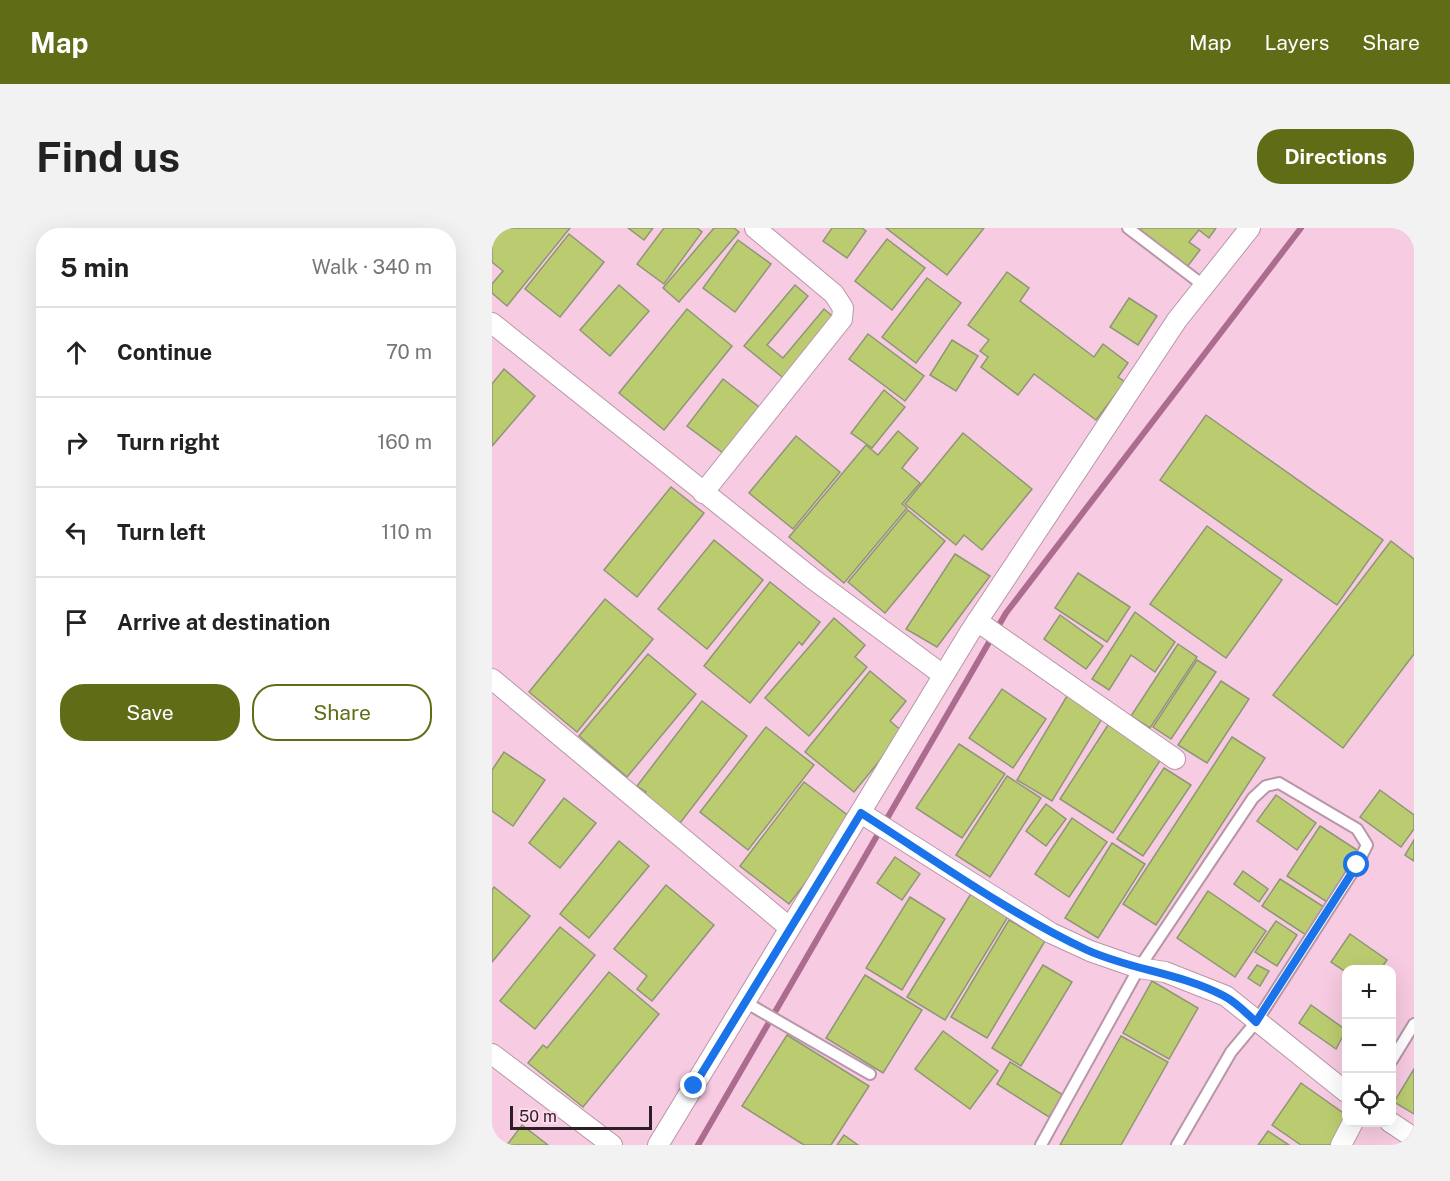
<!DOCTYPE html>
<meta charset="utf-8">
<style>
:root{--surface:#fff;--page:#f2f2f2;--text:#222;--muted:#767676;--line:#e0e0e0;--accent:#616d16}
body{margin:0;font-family:"Public Sans",sans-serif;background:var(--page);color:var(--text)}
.controls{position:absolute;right:18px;bottom:18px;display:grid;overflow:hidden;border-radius:12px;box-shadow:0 6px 24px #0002}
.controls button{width:54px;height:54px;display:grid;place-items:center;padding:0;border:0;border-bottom:2px solid var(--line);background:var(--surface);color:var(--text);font:30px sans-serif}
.scale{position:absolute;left:18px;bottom:15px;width:142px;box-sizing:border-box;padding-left:6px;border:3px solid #2b1e25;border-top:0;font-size:16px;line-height:21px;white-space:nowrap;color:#2b1e25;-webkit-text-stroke:4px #fdd9eb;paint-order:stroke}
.stop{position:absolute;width:18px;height:18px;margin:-14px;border:4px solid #1a73e8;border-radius:50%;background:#fff}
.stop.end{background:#1a73e8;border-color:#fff;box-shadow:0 2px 6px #0008}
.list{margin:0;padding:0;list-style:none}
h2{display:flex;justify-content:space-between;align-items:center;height:78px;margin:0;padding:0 24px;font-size:26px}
h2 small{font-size:20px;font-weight:400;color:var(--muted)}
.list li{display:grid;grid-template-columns:39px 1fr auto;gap:18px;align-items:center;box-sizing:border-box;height:90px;padding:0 24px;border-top:2px solid var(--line)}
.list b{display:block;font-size:22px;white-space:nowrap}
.list em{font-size:20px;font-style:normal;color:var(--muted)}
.actions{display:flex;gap:12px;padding:18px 24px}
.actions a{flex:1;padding:14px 0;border:2px solid var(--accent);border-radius:24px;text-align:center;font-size:21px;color:var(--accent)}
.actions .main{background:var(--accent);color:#fff}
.icon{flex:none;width:33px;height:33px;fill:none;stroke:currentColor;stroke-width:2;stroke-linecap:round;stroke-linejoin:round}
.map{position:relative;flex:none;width:922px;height:917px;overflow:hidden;border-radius:24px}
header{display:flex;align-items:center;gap:36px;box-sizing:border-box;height:84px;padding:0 30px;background:var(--accent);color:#fff}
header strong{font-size:28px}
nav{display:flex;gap:33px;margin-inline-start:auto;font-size:21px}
.intro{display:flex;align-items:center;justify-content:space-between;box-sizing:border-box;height:144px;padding:0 36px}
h1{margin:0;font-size:42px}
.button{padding:15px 27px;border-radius:24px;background:var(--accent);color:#fff;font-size:21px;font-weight:700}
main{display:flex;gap:36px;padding:0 36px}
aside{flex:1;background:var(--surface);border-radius:24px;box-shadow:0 6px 24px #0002}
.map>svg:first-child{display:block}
.built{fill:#f7cbe1;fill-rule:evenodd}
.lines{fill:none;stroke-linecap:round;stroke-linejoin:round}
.stream{stroke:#ac6c8f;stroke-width:6}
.building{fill:#bbcc70;stroke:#8f9676;stroke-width:1.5}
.lane-casing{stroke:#b896a8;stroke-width:14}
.street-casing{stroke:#b896a8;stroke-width:22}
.lane{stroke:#fff;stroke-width:10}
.street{stroke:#fff;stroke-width:20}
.route{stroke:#1a73e8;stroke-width:8}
</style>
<header>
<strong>Map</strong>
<nav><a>Map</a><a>Layers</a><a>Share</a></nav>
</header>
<div class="intro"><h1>Find us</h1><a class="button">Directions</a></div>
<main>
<aside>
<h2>5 min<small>Walk · 340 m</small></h2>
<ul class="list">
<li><svg class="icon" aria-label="ahead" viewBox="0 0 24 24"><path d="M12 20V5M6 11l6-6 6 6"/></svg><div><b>Continue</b></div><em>70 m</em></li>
<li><svg class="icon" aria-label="right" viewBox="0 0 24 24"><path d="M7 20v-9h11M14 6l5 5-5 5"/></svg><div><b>Turn right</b></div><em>160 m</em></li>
<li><svg class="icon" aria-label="left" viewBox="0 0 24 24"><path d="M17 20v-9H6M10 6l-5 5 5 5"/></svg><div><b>Turn left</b></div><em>110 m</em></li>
<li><svg class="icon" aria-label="arrive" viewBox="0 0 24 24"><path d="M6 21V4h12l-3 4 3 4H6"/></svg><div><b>Arrive at destination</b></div></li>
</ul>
<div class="actions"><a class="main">Save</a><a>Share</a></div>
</aside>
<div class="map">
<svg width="922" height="917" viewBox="0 0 922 917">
<rect width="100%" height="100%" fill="#fdd9eb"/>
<path class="built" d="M 0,0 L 922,0 L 922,917 L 0,917 ZM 854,742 L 900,742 L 900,894 L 854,894 Z"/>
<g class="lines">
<polyline class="stream" points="206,917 514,385 809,0"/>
</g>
<g class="building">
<polygon points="6,0 78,0 15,78 0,65 0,56 11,43 0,34 0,8"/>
<polygon points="136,0 161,0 152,12"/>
<polygon points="172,0 205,0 210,4 172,56 145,36"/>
<polygon points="222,0 242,0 247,4 187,74 171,60"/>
<polygon points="340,0 370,0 374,3 355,30 331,13"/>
<polygon points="394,0 492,0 455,47"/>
<polygon points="646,0 724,0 717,10 707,2 697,14 708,22 695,39"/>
<polygon points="77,6 112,34 68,89 33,61"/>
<polygon points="395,11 433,40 400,82 363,53"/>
<polygon points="246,12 279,36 243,84 211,60"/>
<polygon points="515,44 537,60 528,73 602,129 611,116 636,135 626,149 633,154 604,192 542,146 526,167 489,139 496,129 488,123 497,112 476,97"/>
<polygon points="435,50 469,75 424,135 390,109"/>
<polygon points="127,57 157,83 118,128 88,102"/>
<polygon points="303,57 316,68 275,117 291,130 332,81 346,93 295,153 252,118"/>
<polygon points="637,70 665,88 646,117 618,99"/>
<polygon points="195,81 240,118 172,202 127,165"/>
<polygon points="376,106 432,148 413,173 357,131"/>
<polygon points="460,112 486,128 464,163 438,147"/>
<polygon points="12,141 43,168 0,218 0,156"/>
<polygon points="231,151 267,179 231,225 195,198"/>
<polygon points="392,162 413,179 380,220 359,205"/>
<polygon points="714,187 891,312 845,377 668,252"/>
<polygon points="406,203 426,220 410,240 428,255 410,276 415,280 352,355 297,309 374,217 386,227"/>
<polygon points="471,205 540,261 490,322 472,307 464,317 413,276"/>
<polygon points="304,208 348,244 301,301 257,265"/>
<polygon points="179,259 212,285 145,369 112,342"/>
<polygon points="416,282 453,313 393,385 356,354"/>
<polygon points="715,298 790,352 734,430 658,376"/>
<polygon points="222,312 271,352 215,421 166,381"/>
<polygon points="899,313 922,331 922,426 851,520 781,467"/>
<polygon points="463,326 498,348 445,419 414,401"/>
<polygon points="586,345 638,379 615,414 563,380"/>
<polygon points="278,354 328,394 310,417 307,414 258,475 212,438"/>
<polygon points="113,371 161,411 85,504 37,464"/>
<polygon points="643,384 683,414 663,444 639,427 617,462 600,451"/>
<polygon points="568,387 611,418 594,441 552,411"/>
<polygon points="342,390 373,417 363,429 375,439 317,508 273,470"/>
<polygon points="686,416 705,429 658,500 639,488"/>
<polygon points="156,426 204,466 135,549 87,508"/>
<polygon points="705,432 724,444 679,511 661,499"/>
<polygon points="378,443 414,473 398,493 411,504 362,564 313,524"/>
<polygon points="729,453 757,471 715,535 686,517"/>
<polygon points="510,461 554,491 521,540 477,510"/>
<polygon points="575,468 611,489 560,573 525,552"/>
<polygon points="210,473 255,508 185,599 148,571 154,564 145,558"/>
<polygon points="618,494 671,528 621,605 568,571"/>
<polygon points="274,499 322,537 256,622 208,584"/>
<polygon points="740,509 773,530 664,697 631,676"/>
<polygon points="467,516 513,546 470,610 424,580"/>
<polygon points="12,524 53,552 21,598 0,583 0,542"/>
<polygon points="672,540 699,557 651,628 625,611"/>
<polygon points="515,548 549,570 498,649 464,627"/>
<polygon points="312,554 362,592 297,676 248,638"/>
<polygon points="888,562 922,587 922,601 909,619 868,589"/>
<polygon points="784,567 824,595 805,622 765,593"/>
<polygon points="72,570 104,595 68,640 37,615"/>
<polygon points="554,576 574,591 554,618 534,603"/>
<polygon points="580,590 615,614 577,669 543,646"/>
<polygon points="828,598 868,624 835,674 795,648"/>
<polygon points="922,612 922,633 913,627"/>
<polygon points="127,613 157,638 97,710 68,686"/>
<polygon points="620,615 653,636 606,710 573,690"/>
<polygon points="403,629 428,646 410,672 385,655"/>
<polygon points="751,643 776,661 767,674 742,656"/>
<polygon points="788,651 832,679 814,707 770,678"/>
<polygon points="174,657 222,697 160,773 145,761 155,748 122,721"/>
<polygon points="2,659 38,688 0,734 0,662"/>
<polygon points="716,663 774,703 743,749 685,710"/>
<polygon points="480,664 517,687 453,792 415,769"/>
<polygon points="418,669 453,691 410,762 374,740"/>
<polygon points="517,692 553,713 495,810 459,789"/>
<polygon points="784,693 805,707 785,738 763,724"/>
<polygon points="68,699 103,727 43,801 8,773"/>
<polygon points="858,706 895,732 888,742 854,742 854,744 839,734"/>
<polygon points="551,737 580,754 529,838 500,820"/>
<polygon points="765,737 777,743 768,758 756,750"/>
<polygon points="117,744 167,786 91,879 36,835 51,817 55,820"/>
<polygon points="373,747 430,782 391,845 334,810"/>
<polygon points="660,753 706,780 677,831 631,805"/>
<polygon points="819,777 854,802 844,821 807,795"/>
<polygon points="451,803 506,843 478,881 423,841"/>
<polygon points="295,807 377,858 339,917 312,917 250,878"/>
<polygon points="629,808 676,834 629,917 568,917"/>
<polygon points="518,834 571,867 557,889 505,856"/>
<polygon points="922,841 922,886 902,874"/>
<polygon points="809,855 854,887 854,894 840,917 809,917 780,897"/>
<polygon points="30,897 56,917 15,917"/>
<polygon points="776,903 797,917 766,917"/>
<polygon points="352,907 366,917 345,917"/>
</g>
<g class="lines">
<defs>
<g id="lane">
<polyline points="636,0 711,57"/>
<polyline points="253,774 378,846"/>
<polyline points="900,832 922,796"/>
<polyline points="549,917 647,740 761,570 774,558 787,555 865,601 875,617 865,637 764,794 739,824 685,917"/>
</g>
<g id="street">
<polyline points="0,95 321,351 451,447"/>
<polyline points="211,265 350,91 351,80 342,66 263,0"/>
<polyline points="485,393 683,531"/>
<polyline points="0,451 298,700"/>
<polyline points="369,585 559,705 598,723 647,740 673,744 734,768 854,864"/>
<polyline points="0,826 120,917"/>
<polyline points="898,894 922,910"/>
<polyline points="166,917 478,404 685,92 758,0"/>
<polyline points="849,917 861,894"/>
</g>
</defs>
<use href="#lane" class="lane-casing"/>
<use href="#street" class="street-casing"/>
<use href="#lane" class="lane"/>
<use href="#street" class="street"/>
</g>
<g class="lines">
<path class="route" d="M 202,858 L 369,585 C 441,631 518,686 595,722 C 639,742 688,745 732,768 C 744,774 754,785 764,794 L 865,637"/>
</g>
</svg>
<div class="controls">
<button>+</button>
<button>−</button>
<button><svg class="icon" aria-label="locate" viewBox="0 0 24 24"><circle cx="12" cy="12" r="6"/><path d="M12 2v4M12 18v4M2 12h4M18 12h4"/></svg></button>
</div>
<div class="scale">50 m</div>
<div class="stop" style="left:865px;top:637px"></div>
<div class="stop end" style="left:202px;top:858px"></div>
</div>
</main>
